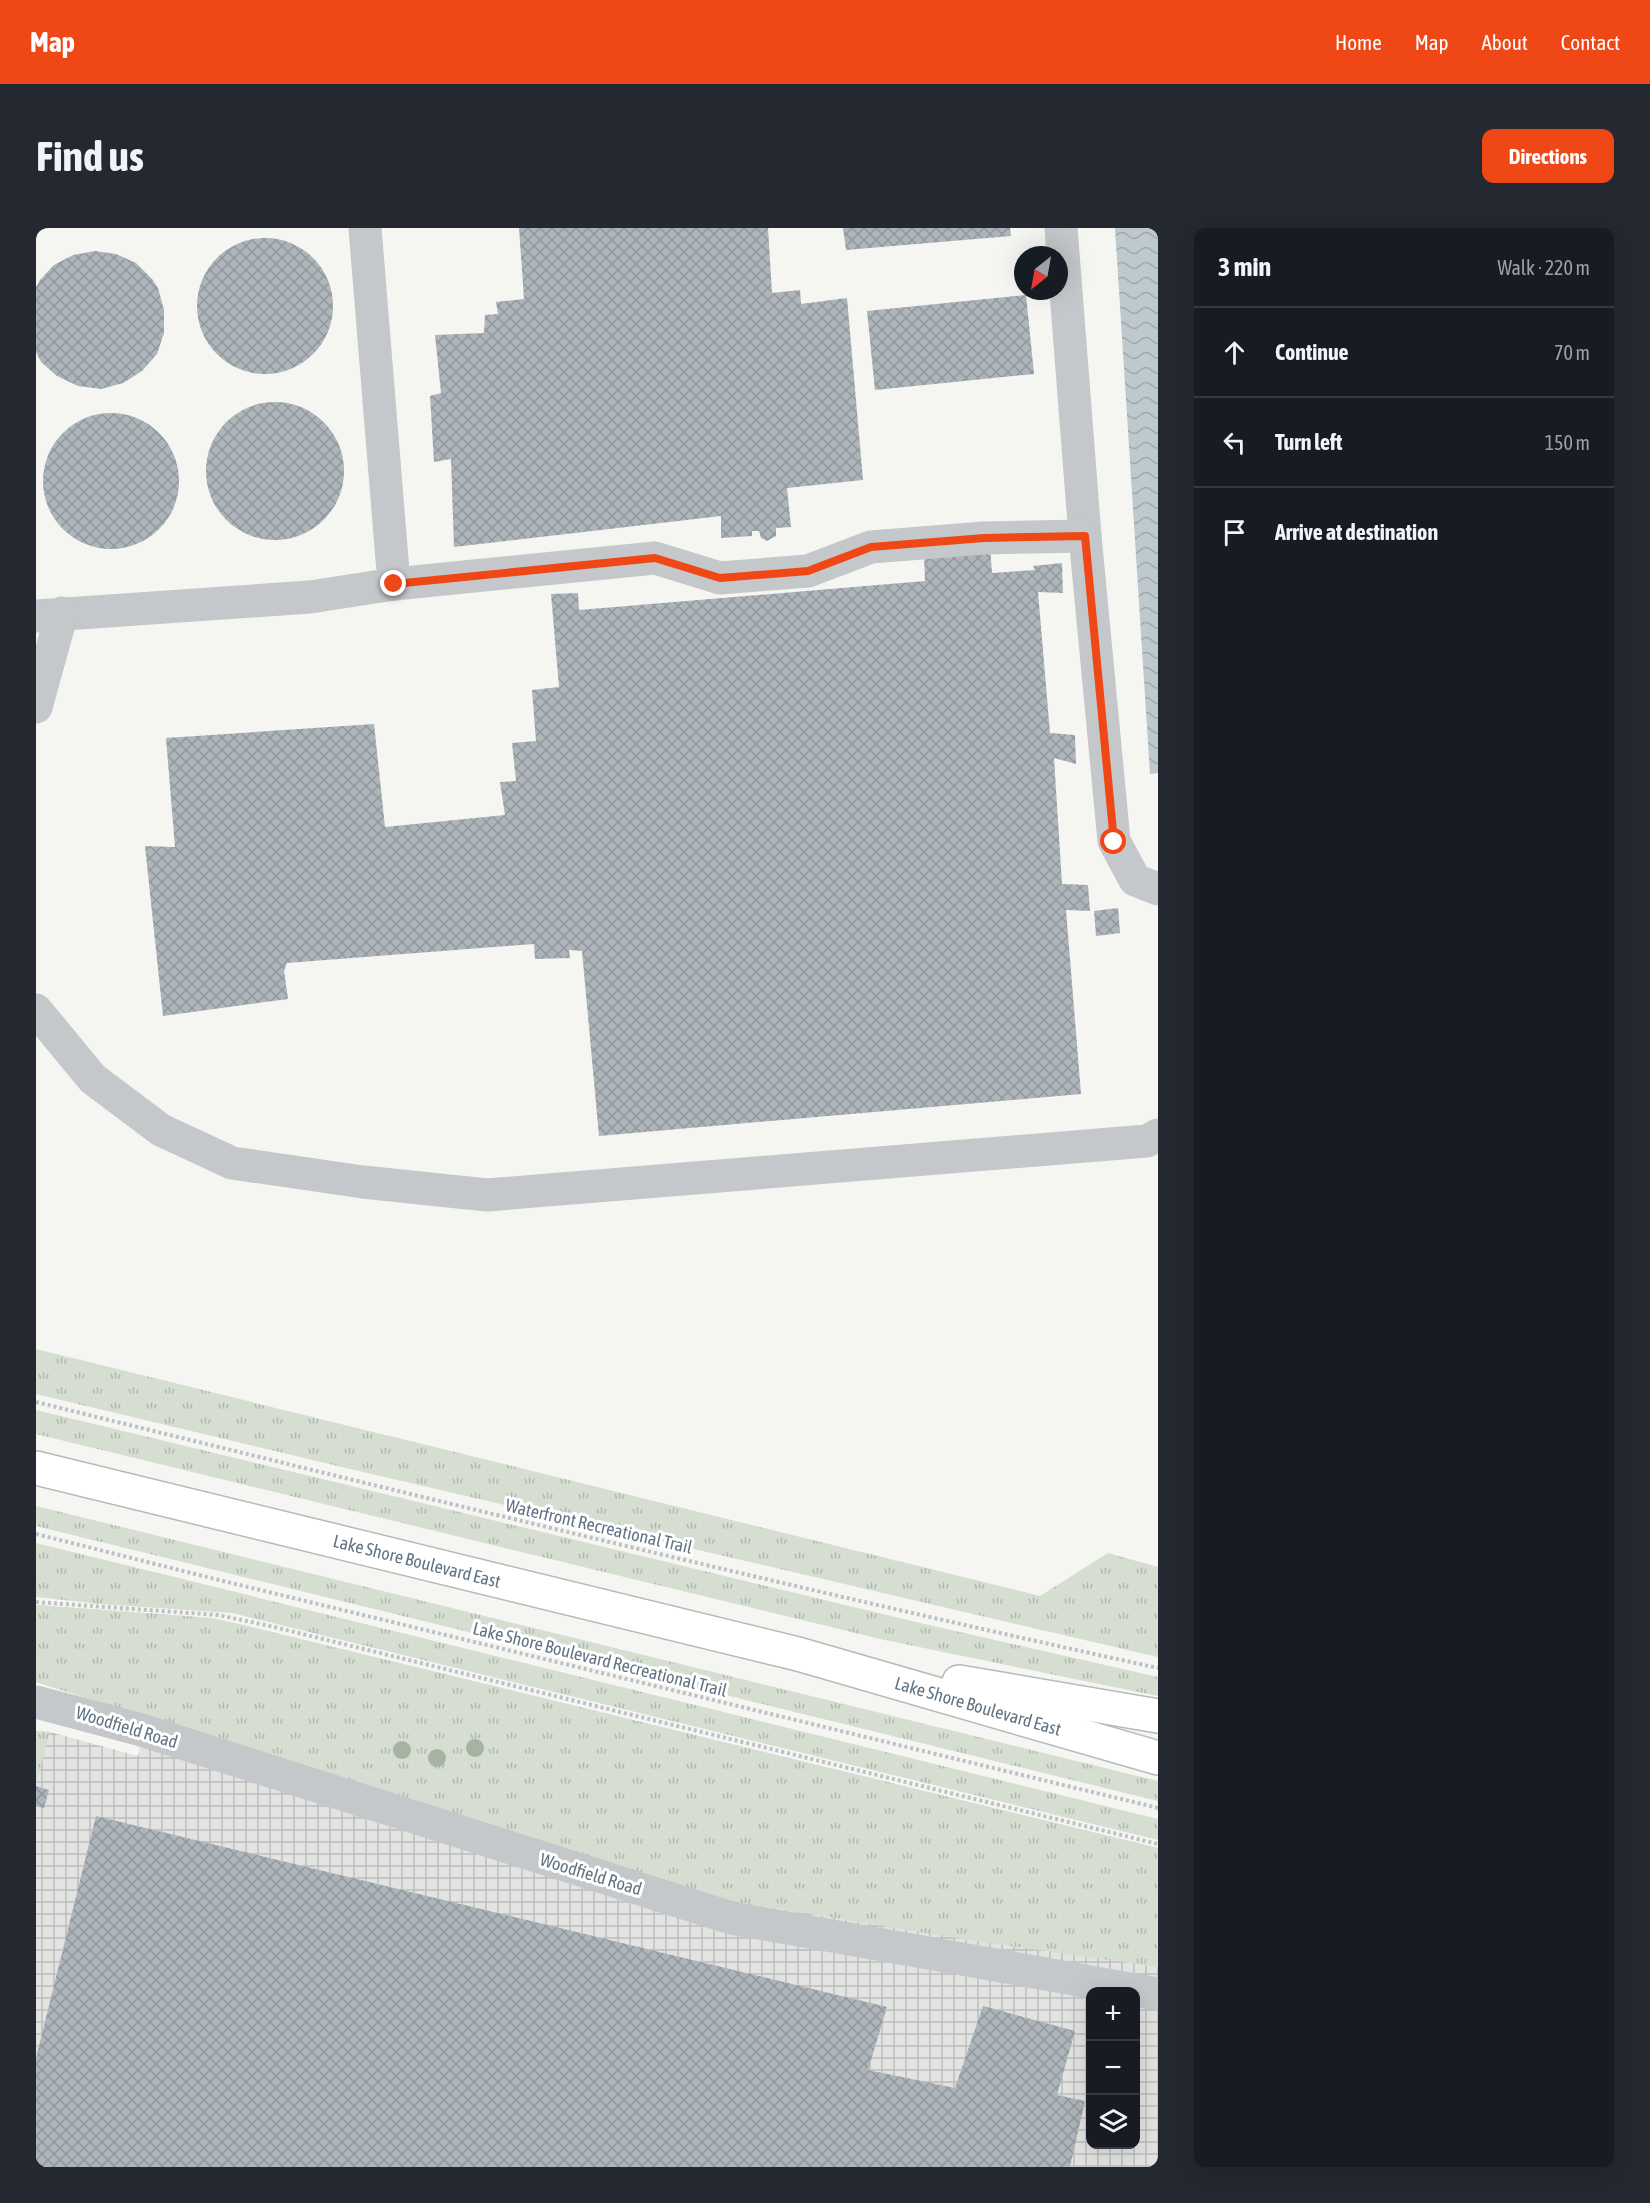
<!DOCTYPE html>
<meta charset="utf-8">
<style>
:root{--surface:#171b24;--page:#242831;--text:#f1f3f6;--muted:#9ea1a6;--line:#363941;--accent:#ef4816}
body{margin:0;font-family:"Asap Condensed",sans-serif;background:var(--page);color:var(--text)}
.controls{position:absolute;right:18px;bottom:18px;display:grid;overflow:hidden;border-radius:12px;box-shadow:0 6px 24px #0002}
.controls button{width:54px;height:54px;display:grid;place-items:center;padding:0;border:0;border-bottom:2px solid var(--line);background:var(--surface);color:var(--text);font:30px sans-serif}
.compass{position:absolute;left:978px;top:18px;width:54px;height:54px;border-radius:50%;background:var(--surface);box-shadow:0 6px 24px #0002;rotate:211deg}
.stop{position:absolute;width:18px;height:18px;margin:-14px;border:4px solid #ef4816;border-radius:50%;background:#fff}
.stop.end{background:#ef4816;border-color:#fff;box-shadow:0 2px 6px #0008}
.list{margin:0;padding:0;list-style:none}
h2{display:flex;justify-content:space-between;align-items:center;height:78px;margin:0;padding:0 24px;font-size:26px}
h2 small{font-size:20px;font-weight:400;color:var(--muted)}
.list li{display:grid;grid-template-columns:39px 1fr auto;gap:18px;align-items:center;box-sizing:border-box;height:90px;padding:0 24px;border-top:2px solid var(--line)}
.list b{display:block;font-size:22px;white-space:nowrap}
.list em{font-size:20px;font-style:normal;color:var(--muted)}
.icon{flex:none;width:33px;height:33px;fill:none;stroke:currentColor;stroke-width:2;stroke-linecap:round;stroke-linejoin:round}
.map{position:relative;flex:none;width:1122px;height:1939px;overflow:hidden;border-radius:12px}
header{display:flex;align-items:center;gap:36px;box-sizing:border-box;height:84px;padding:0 30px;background:var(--accent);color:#fff}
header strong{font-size:28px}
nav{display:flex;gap:33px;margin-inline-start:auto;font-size:21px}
.intro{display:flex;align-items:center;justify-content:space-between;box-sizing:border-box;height:144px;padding:0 36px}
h1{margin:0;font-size:42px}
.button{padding:15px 27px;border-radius:12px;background:var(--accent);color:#fff;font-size:21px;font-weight:700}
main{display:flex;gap:36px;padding:0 36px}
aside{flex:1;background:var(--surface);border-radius:12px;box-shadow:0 6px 24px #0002}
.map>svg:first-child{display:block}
.industrial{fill:url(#industrial-grid);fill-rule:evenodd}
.grass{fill:url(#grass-tufts)}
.water{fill:url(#water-waves)}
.building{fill:url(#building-cross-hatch)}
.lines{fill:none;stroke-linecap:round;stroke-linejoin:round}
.highway-casing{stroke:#b6babd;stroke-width:36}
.path{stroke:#bec0c2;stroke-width:4;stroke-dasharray:3 3;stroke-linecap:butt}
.minor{stroke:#c4c8cb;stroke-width:33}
.highway{stroke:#fff;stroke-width:33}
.tree{fill:#a6b2a2}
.route{stroke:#ef4816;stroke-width:8}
.labels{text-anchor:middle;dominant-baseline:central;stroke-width:6;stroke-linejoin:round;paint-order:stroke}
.street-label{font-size:18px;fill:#627584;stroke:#fff}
</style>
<header>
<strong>Map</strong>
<nav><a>Home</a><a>Map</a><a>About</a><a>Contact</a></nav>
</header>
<div class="intro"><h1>Find us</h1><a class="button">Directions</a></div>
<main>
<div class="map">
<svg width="1122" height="1939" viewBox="0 0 1122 1939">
<defs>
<pattern id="industrial-grid" width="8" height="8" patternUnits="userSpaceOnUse" patternTransform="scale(1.5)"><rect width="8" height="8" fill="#e3e4e2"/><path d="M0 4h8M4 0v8" fill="none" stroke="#bbbdbd"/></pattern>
<pattern id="grass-tufts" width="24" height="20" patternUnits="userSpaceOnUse" patternTransform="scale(1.5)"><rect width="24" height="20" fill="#d6ddd1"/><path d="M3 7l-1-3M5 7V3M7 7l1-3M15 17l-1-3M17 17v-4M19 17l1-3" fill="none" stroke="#b1b8af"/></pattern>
<pattern id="water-waves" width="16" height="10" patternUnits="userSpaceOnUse" patternTransform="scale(1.5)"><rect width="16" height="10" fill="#bec9ce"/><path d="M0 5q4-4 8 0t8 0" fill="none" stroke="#9ea8ad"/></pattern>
<pattern id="building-cross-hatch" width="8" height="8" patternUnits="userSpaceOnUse" patternTransform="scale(1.5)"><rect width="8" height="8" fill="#adb5ba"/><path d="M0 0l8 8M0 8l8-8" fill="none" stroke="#90989d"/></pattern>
</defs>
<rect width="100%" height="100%" fill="#f5f5f1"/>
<path class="industrial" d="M 0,1377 L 176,1390 L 207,1397 L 1122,1620 L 1122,1939 L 0,1939 L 0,1503 L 14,1504 L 102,1528 L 112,1489 L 0,1454 ZM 1054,1764 L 1100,1764 L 1100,1916 L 1054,1916 Z"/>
<g class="grass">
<polygon points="0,1121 1004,1368 1072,1325 1122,1339 1122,1429 310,1240 0,1166"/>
<polygon points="0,1182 880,1394 1122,1449 1122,1468 844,1411 0,1206"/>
<polygon points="0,1278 1122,1553 1122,1573 0,1298"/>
<polygon points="0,1315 1122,1591 1122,1612 196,1385 64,1376 0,1369"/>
<polygon points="0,1377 176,1390 207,1397 1122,1620 1122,1739 926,1711 677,1670 0,1454"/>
<polygon points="0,1503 14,1504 0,1555"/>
</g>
<polygon class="water" points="1079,0 1122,0 1122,545 1114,546"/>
<g class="building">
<polygon points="483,0 732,0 736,65 764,62 765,76 811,70 827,252 751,260 755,299 740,300 740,308 731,313 725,310 723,303 716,303 716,308 685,310 685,288 418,319 415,231 398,234 394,168 405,165 399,107 448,105 449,87 462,86 460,74 488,71"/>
<polygon points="807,0 974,0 975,8 810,22"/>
<circle cx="229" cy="78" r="68"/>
<polygon points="59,23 80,26 100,35 116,51 122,60 128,82 128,105 121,126 106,143 87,155 65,161 42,158 21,148 5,134 0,124 0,59 4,52 18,37 37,27"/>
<polygon points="990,67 998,146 839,162 831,83"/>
<circle cx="239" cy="243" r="69"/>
<circle cx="75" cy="253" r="68"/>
<polygon points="954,318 956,345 999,342 997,338 1026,335 1027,365 1002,364 1014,505 1039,507 1040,536 1018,530 1026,656 1052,657 1054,683 1030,682 1045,866 563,908 546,723 533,722 534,730 499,731 498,716 251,735 248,743 252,771 127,788 109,618 139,619 130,510 338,496 349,599 469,587 464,554 480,553 476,515 500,513 496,462 523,459 515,366 542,365 543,382 889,353 888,327"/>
<polygon points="1082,680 1084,705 1060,708 1058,683"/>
<polygon points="0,1558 13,1562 8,1580 0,1578"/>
<polygon points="60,1588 851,1779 832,1842 919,1860 947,1778 1039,1803 1021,1867 1049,1873 1034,1939 0,1939 0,1830"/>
</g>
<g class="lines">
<defs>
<g id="highway">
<polyline points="0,1240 762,1426 1122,1530"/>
<polyline points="923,1454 1122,1488"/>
</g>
</defs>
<use href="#highway" class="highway-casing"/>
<g class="path">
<path d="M 0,1174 C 373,1266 746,1358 1122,1440"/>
<polyline points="0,1306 179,1351 1122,1580"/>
<polyline points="0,1374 182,1387 234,1398 1122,1616"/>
</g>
<g class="minor">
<polyline points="329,0 358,356"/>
<polyline points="1025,0 1049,308 1078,613 1099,652 1122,661"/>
<polyline points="0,388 274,369 358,356 619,330 684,350 772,343 835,319 948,310 1049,308"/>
<polyline points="0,479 26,385"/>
<polyline points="0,782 57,851 125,902 196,935 327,954 451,967 1111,913 1122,907"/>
<polyline points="0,1474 102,1501 695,1690 1122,1766"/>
</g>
<use href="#highway" class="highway"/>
</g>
<g class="tree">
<circle cx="439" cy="1520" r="9"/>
<circle cx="366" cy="1522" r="9"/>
<circle cx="401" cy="1530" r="9"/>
</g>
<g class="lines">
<polyline class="route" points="358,356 619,330 684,350 772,343 835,319 948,310 1049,308 1078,614"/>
</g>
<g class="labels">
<g class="street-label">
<text transform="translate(563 1298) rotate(13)">Waterfront Recreational Trail</text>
<text transform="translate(381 1333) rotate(14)">Lake Shore Boulevard East</text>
<text transform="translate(564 1431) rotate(14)">Lake Shore Boulevard Recreational Trail</text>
<text transform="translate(942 1478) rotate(16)">Lake Shore Boulevard East</text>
<text transform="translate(91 1499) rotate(17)">Woodfield Road</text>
<text transform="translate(555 1646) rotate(17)">Woodfield Road</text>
</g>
</g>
</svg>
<div class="controls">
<button>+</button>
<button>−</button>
<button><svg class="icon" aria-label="layers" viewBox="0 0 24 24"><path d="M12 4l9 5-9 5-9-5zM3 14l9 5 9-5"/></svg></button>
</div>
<svg class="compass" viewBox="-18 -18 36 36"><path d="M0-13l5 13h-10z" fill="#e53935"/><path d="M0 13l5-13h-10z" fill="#9ea1a6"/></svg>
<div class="stop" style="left:1078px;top:614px"></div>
<div class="stop end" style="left:358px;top:356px"></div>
</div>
<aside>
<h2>3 min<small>Walk · 220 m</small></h2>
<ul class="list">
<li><svg class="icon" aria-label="ahead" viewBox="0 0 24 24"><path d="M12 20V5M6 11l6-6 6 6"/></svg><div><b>Continue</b></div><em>70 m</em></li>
<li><svg class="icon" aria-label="left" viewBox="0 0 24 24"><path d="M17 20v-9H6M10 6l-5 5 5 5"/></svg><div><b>Turn left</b></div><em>150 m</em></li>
<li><svg class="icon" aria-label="arrive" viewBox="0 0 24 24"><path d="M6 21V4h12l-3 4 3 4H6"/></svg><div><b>Arrive at destination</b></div></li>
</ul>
</aside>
</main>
